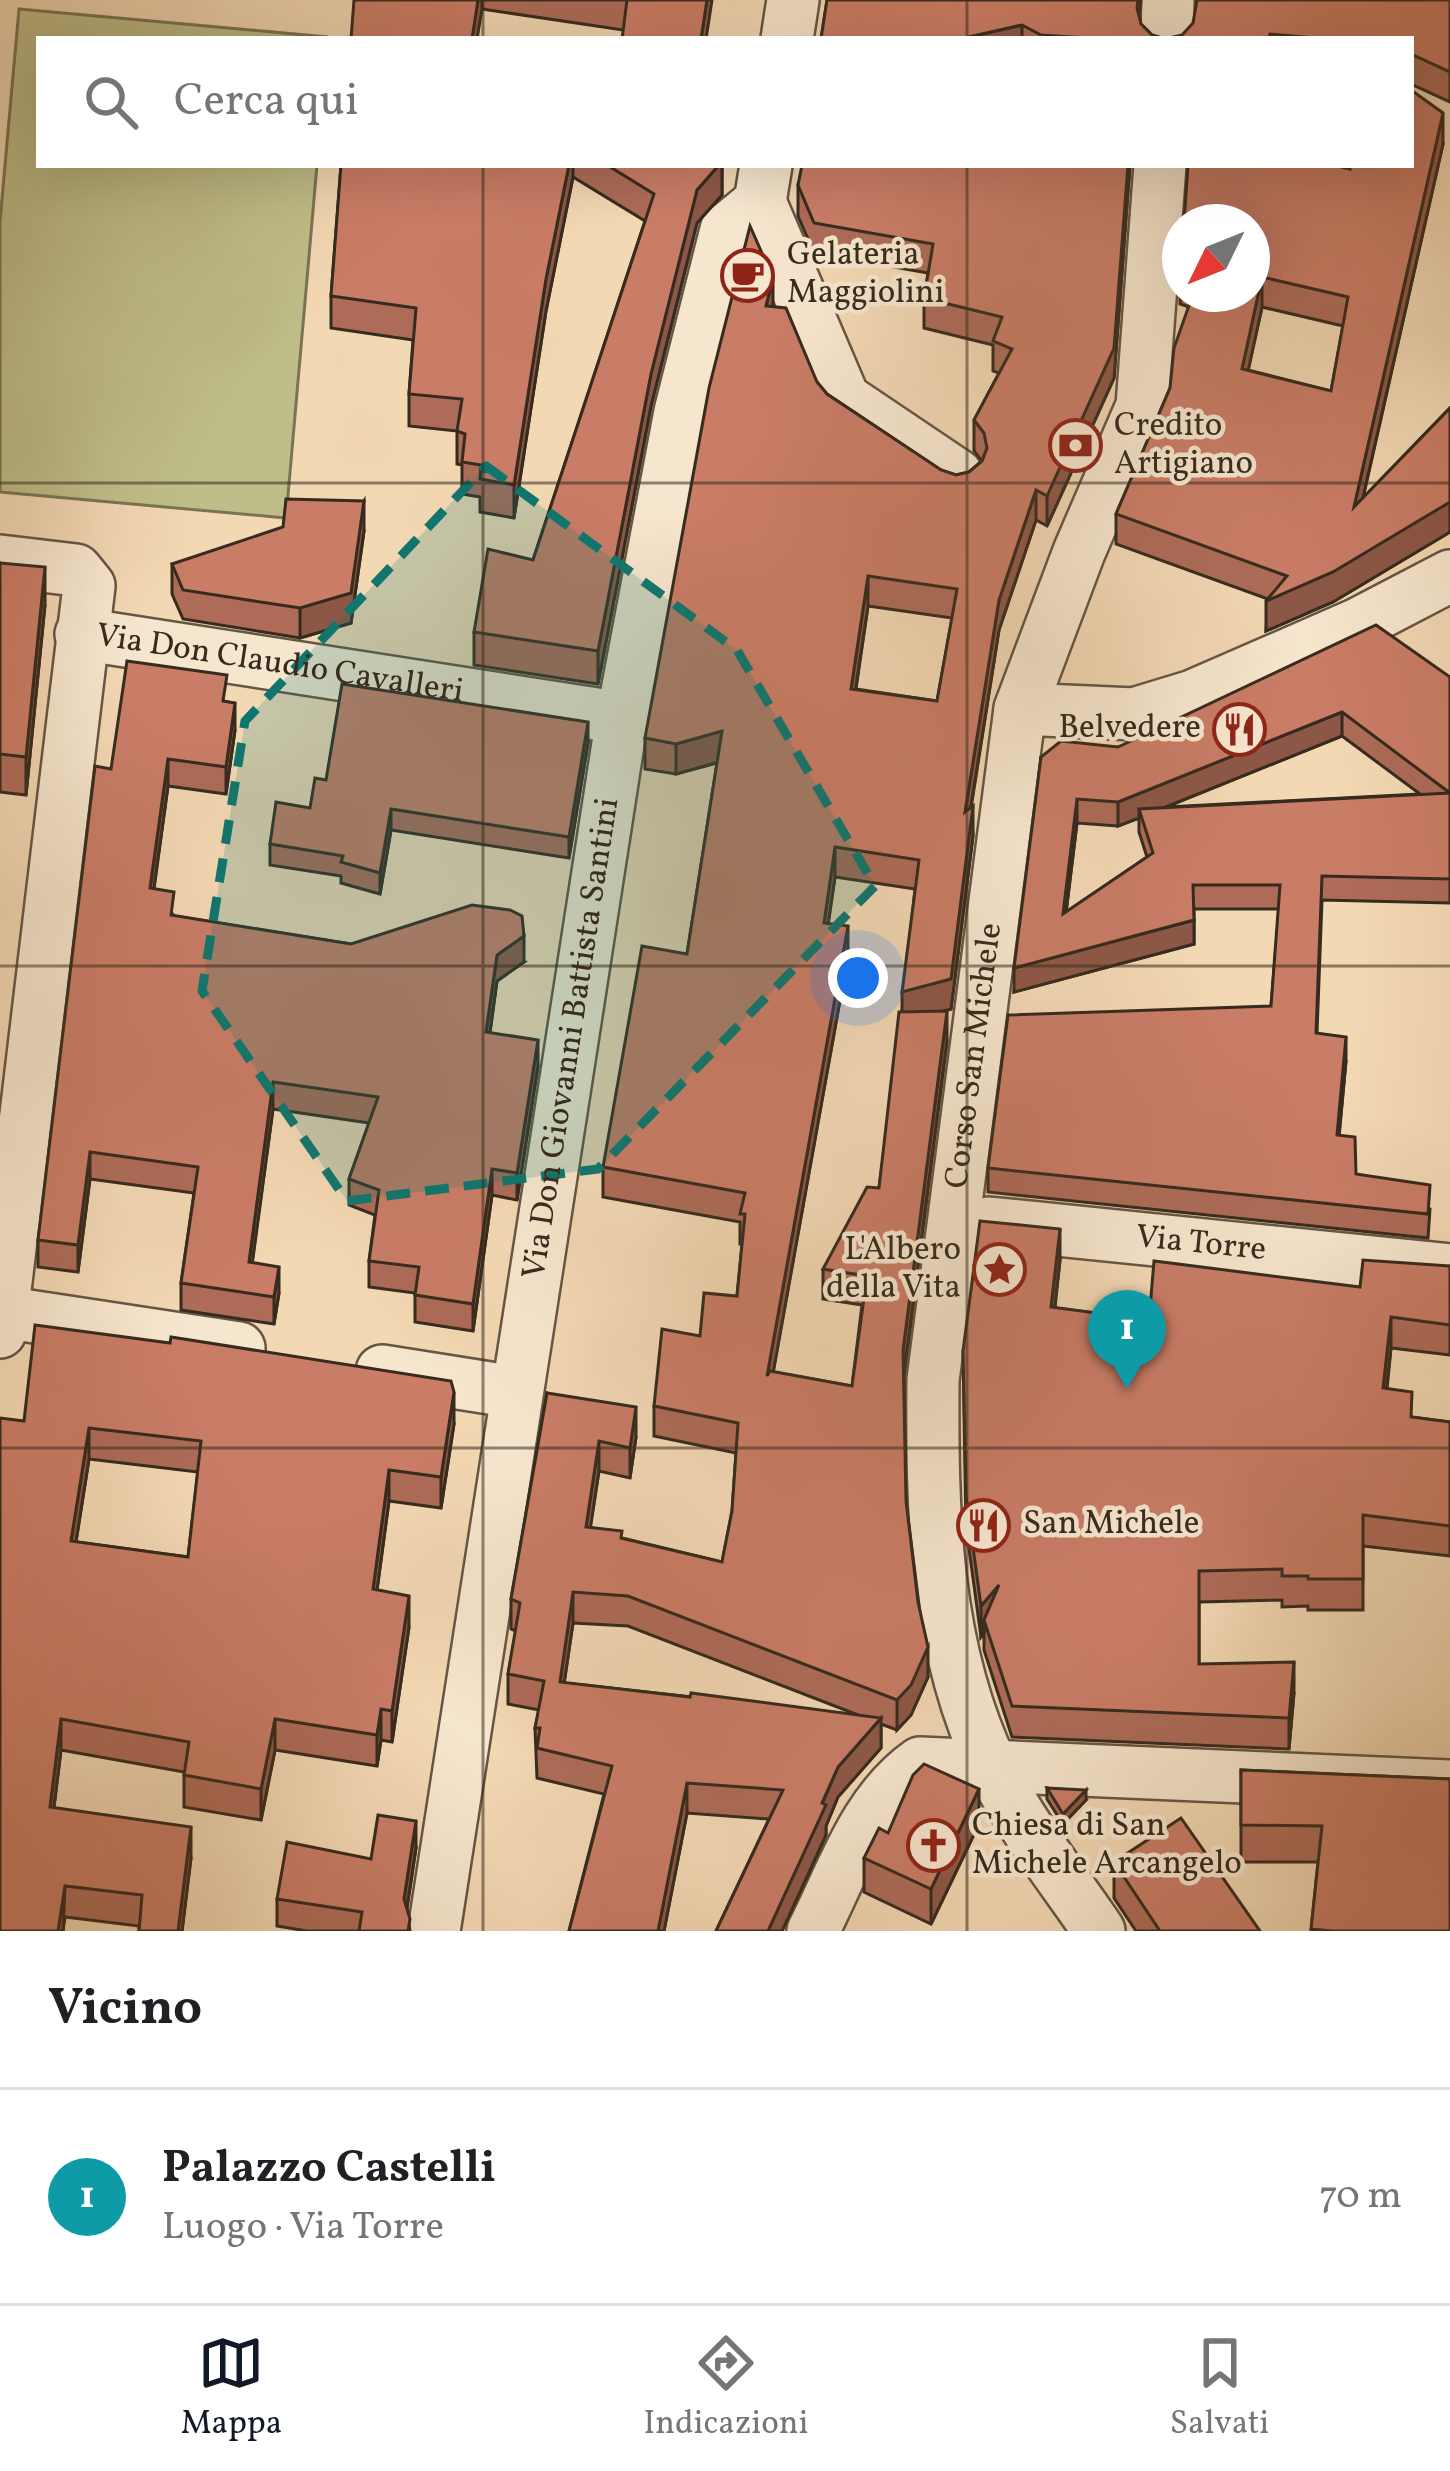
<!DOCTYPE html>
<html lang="it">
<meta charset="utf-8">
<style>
:root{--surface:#fff;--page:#f6f6f6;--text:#202124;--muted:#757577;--line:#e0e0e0;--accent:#111827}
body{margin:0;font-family:Vollkorn,serif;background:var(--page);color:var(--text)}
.compass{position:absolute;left:1162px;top:204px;width:108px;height:108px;border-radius:50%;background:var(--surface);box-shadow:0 12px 48px #0002;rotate:227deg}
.you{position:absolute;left:858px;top:978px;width:42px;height:42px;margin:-30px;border:9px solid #fff;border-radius:50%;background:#1a73e8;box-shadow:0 0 0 18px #1a73e833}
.badge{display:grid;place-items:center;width:78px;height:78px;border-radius:50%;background:var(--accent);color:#fff;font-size:39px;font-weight:700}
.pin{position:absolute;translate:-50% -99px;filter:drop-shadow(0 3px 6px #0008)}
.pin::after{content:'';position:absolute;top:63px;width:42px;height:36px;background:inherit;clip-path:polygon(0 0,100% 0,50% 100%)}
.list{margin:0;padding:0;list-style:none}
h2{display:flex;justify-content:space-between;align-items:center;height:156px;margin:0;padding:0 48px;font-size:51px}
h2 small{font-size:39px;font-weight:400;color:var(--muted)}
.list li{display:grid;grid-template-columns:78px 1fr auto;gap:36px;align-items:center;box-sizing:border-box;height:216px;padding:0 48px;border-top:3px solid var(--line)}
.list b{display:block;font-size:45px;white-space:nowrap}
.list p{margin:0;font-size:39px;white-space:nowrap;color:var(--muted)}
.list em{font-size:39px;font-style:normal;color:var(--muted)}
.icon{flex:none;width:66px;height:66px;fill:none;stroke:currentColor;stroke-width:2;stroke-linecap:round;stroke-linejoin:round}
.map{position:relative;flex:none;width:1450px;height:1931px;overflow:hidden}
.search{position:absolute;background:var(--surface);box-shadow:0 12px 48px #0002;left:36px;right:36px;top:36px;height:132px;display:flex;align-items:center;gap:30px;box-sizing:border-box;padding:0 42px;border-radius:0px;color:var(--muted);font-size:45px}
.sheet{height:372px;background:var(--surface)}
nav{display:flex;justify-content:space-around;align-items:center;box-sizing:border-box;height:168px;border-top:3px solid var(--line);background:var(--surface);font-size:33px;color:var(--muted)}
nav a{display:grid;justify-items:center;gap:6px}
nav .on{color:var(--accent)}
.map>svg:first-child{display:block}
.pitch{fill:#bfbe8a;stroke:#7a7454;stroke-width:3}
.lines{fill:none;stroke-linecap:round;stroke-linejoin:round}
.street-casing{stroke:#655644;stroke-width:56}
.street{stroke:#f7e6ce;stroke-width:51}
.wall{fill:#ad6b58;stroke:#362b1e;stroke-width:3;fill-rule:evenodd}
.shaded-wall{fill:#8d5747;stroke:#362b1e;stroke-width:3}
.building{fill:#c97c66;stroke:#362b1e;stroke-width:3;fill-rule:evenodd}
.marked{fill:#0f766e;fill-opacity:0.2;stroke:#0f766e;stroke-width:9;stroke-dasharray:24 15;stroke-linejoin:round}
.grid{fill:none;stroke:#362b1e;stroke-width:3;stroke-opacity:0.55}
.labels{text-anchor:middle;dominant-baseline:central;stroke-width:9;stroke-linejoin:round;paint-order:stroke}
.poi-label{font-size:33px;fill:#362b1e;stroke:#f7e6ce;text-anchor:start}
.street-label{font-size:33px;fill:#362b1e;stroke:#f7e6ce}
</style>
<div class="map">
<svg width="1450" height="1931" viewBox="0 0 1450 1931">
<rect width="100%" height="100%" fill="#f3d8b4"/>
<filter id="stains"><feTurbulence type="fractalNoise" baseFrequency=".00167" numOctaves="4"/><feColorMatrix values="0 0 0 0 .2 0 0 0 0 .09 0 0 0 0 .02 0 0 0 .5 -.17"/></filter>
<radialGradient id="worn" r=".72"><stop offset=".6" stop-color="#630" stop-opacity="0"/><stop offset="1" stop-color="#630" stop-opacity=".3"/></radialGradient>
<polygon class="pitch" points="19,9 328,37 39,39 39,165 317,165 286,518 0,492 0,221"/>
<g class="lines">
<defs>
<g id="street">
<polyline points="787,39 793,0"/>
<polyline points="1167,39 1168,0"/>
<polyline points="760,202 844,399 957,475"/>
<polyline points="0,561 76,570 89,586 0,1332"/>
<path id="s1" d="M 81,634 L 622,718"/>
<polyline points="1020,709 1134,714 1193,696 1356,625 1450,576"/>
<path id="s2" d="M 989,1223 L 1450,1270"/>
<polyline points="2,1312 239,1348"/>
<polyline points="382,1371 515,1392"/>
<path id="s3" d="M 434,1931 L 622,718 L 680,412 L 726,230 L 760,202 L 766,165"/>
<path d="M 813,1931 C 843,1872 865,1802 920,1763 L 1450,1786"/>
<path id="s4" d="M 1099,1931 C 1063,1878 1021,1826 993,1769 C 934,1648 932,1511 933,1380 L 1020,709 L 1079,552 L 1142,406 L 1160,165"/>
</g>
</defs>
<use href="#street" class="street-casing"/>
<use href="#street" class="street"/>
</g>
<g class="wall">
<polygon points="354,0 712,0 623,30 482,9"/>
<polygon points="827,0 1141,0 1139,16 1141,24 1152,35 1165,39 1450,0 1450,102 1411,84 1411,39 821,39"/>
<path d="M 1443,144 L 1363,498 L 1450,408 L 1450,532 L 1333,602 L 1266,631 L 1268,599 L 1116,544 L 1116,514 L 1170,388 L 1189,307 L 1180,304 L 1180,270 L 1180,294 L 1252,294 L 1188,165 L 1350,169 ZM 1262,307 L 1343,326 L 1331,391 L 1248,370 Z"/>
<polygon points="341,165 722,165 722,195 697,223 651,406 598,684 474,665 474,632 533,560 645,221 573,177 546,311 514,518 480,512 480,497 462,494 462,465 457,464 457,431 409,426 409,394 413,340 331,328 331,296"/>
<path d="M 1130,165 L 1114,378 L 1047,526 L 1036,520 L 999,630 L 971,808 L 973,836 L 951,1009 L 943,1011 L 947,1041 L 904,1376 L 906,1501 L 928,1677 L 911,1715 L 897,1730 L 881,1724 L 881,1748 L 838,1797 L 826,1826 L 826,1835 L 782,1931 L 716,1931 L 769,1819 L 687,1813 L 664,1931 L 569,1931 L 604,1794 L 537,1778 L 535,1728 L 539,1710 L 508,1704 L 508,1674 L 516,1631 L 511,1629 L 511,1599 L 547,1393 L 636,1437 L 630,1478 L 599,1471 L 590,1527 L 622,1538 L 722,1562 L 732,1511 L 736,1453 L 654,1436 L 654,1406 L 700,1336 L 737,1296 L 742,1244 L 740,1244 L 740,1222 L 603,1197 L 603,1167 L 687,954 L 717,763 L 676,774 L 645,769 L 645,738 L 773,307 L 817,382 L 827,394 L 941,470 L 956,475 L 969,472 L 982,461 L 974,451 L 974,420 L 999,373 L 993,371 L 993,345 L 924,328 L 924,298 L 928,273 L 814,253 L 798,216 L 798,185 ZM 868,606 L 952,618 L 937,701 L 856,689 ZM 835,877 L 915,889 L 902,1012 L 879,1188 L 823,1269 L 823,1299 L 862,1305 L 852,1386 L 773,1372 L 848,956 L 828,924 ZM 573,1623 L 628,1626 L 858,1715 L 564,1683 Z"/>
<polygon points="364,531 351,623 300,638 183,619 172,594 172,564"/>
<polygon points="0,563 45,605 26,795 0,792"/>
<path d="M 1450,677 L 1450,903 L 1322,900 L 1317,1033 L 1346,1061 L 1339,1135 L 1356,1174 L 1430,1209 L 1428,1238 L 988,1192 L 988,1168 L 1271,1006 L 1279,909 L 1194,909 L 1194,944 L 1014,992 L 1041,757 L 1118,747 ZM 1342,736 L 1420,794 L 1166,807 ZM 1139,818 L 1139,832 L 1147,857 L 1066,912 L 1077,823 L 1118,826 Z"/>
<polygon points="227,702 235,730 226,794 168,786 154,889 174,916 351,944 524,962 497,981 490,1033 538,1066 517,1200 492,1195 473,1331 415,1322 415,1293 369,1287 369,1261 375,1215 349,1205 349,1179 369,1123 273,1109 252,1262 279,1293 274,1324 181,1310 181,1283 194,1193 90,1179 78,1272 38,1267 38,1240 111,769"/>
<polygon points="588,743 569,858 391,830 380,894 341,883 341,876 270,865 270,844 310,808 326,780"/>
<polygon points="1060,1260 1055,1308 1149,1320 1360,1287 1450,1266 1450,1355 1391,1348 1387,1389 1412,1417 1450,1422 1450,1556 1363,1546 1363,1610 1308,1610 1308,1606 1282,1607 1282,1600 1199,1602 1199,1664 1294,1693 1289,1749 1012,1737 984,1650 984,1633 981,1637 966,1527 963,1351"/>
<path d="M 24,1421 L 454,1424 L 441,1508 L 389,1501 L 377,1590 L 409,1627 L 392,1742 L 381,1740 L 377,1766 L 275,1750 L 261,1820 L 184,1807 L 184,1772 L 61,1750 L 54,1808 L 191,1858 L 182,1931 L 139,1931 L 139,1926 L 65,1917 L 63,1931 L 0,1931 ZM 89,1459 L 198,1472 L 188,1557 L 76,1542 Z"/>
<polygon points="1241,1770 1450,1779 1450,1931 1311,1931 1318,1862 1241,1862"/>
<polygon points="1047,1788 1086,1800 1063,1824 1047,1799"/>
<polygon points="979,1824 931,1924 864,1892 864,1858 888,1833"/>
<polygon points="416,1848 407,1909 410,1931 307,1931 277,1926 277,1899 371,1859"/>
<polygon points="1114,1862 1260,1931 1136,1931 1114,1898"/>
</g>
<g class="shaded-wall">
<polygon points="478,0 482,0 482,9 477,39 472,39"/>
<polygon points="707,0 712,0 706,39 701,39"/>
<polygon points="1022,25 1022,39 960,39"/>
<polygon points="1443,113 1443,144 1354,537 1354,507"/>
<polygon points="569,165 573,165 573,177 546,311 514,518 514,485 546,279"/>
<polygon points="719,165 722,165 722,195 697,223 651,406 598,684 598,651 651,374 697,190"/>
<polygon points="1128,165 1130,165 1114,378 1047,526 1047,496"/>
<polygon points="1262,277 1262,307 1242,399 1242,369"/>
<polygon points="773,278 773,308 766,306"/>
<polygon points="1036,490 1036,520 999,630 965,843 965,812 999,600"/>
<polygon points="364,501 364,531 351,623 300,638 300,608"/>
<polygon points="1450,502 1450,532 1333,602 1266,631 1266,601"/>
<polygon points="45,567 45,605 26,795 26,757"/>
<polygon points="868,576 868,606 851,719 851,689"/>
<polygon points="235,703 235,730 226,794 226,767"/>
<polygon points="1342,712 1342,736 1141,817 1139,809 1139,818 1118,826 1118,802"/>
<polygon points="588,722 588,743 569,858 569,837"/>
<polygon points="722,731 722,761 676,774 676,744"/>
<polygon points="168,759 168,786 150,915 150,888"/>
<polygon points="1077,799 1077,823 1063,938 1063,914"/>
<polygon points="973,806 973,836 951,1009 902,1022 902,992"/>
<polygon points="391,809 391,830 380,894 380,873"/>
<polygon points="835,847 835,877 824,953 824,923"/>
<polygon points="1194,920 1194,944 1014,992 1014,968"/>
<polygon points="848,926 848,956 767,1407 767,1376"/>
<polygon points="524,936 524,962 497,981 486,1059 486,1032 497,955"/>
<polygon points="947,1011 947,1041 903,1380 903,1350"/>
<polygon points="1346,1037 1346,1061 1337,1159 1337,1135"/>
<polygon points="538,1040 538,1066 517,1200 517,1173"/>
<polygon points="273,1082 273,1109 249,1288 249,1262"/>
<polygon points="90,1152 90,1179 78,1272 78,1245"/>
<polygon points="492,1169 492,1195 473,1331 473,1304"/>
<polygon points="1060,1229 1060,1260 1051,1338 1051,1307"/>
<polygon points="279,1267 279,1293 274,1324 274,1297"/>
<polygon points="1391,1317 1391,1348 1383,1419 1383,1388"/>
<polygon points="454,1392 454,1424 441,1508 441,1477"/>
<polygon points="636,1407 636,1437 630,1478 630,1448"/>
<polygon points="89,1428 89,1459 71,1573 71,1541"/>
<polygon points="599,1441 599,1471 586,1557 586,1527"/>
<polygon points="389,1470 389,1501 373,1620 373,1589"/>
<polygon points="999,1585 984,1620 984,1633 981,1637 981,1606"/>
<polygon points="573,1592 573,1623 560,1712 560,1682"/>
<polygon points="409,1596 409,1627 392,1742 392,1711"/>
<polygon points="928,1647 928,1677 911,1715 897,1730 897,1700"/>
<polygon points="1294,1662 1294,1693 1289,1749 1289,1718"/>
<polygon points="381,1709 381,1740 377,1766 377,1735"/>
<polygon points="881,1718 881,1748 838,1797 826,1826 826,1835 782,1931 768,1931 838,1767"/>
<polygon points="61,1719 61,1750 50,1838 50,1807"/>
<polygon points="275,1719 275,1750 261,1820 261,1789"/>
<polygon points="687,1783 687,1813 664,1931 658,1931"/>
<polygon points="979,1789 979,1824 931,1924 931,1889"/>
<polygon points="1086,1790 1086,1800 1063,1824 1063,1814"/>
<polygon points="416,1821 416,1848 404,1926 404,1899"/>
<polygon points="191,1827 191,1858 182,1931 178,1931"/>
<polygon points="65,1886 63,1931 58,1931"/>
</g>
<g class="building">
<polygon points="354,0 478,0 472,39 351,39"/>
<polygon points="627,0 707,0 701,39 622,39"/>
<polygon points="827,0 1138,0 1137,8 1141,24 1152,35 1165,39 1182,35 1193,23 1197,0 1450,0 1450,72 1411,54 1411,39 1327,39 1270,34 1269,39 1102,39 1041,35 1022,25 960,39 821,39"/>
<path d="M 1411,90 L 1443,113 L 1354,507 L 1450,408 L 1450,502 L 1333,572 L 1266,601 L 1287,576 L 1116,514 L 1170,388 L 1174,348 L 1193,294 L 1252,294 L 1252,222 L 1184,222 L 1188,165 L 1333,165 L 1350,169 L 1350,165 L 1411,165 ZM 1262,277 L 1348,297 L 1331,391 L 1242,369 Z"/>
<polygon points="341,165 569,165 546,279 514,485 480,479 481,465 462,462 465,434 457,431 462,399 409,394 416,308 331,296"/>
<polygon points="607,165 719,165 697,190 651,374 598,651 474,632 488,549 533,560 654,194"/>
<path d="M 802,165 L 1128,165 L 1114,348 L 1047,496 L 1036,490 L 999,600 L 965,812 L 973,806 L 951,979 L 902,992 L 919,860 L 835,847 L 824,923 L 848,926 L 767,1376 L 770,1371 L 852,1386 L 867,1276 L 823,1269 L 867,1187 L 879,1188 L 899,1012 L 947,1011 L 903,1350 L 906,1501 L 918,1602 L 928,1647 L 911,1685 L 897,1700 L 628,1596 L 573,1592 L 560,1682 L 690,1697 L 691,1693 L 881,1718 L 838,1767 L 822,1803 L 826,1805 L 768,1931 L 716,1931 L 783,1790 L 687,1783 L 658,1931 L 569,1931 L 612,1766 L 537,1748 L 540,1728 L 535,1728 L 544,1681 L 508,1674 L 520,1603 L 511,1599 L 547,1393 L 636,1407 L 630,1448 L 599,1441 L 586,1527 L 622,1531 L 621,1538 L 722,1562 L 732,1511 L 738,1423 L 654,1406 L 662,1329 L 700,1336 L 704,1293 L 737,1296 L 745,1214 L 740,1214 L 745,1193 L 603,1167 L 642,946 L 687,954 L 722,731 L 676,744 L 645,738 L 709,388 L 750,226 L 773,278 L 766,306 L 786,308 L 817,382 L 827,394 L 941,470 L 956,475 L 969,472 L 982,461 L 987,448 L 984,433 L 974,420 L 1012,349 L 993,341 L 1002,317 L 924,298 L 933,244 L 814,223 L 798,185 ZM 868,576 L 957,589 L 937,701 L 851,689 Z"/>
<polygon points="286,499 364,501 351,593 300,608 183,590 172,564 283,527"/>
<polygon points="0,563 45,567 26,757 0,754"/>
<polygon points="1376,625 1450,677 1450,793 1342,712 1118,802 1077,799 1063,914 1153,853 1139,809 1450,793 1450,879 1322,876 1316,1033 1346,1037 1337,1135 1355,1137 1356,1174 1430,1185 1428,1214 988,1168 1008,1015 1271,1006 1280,885 1193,885 1194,920 1014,968 1041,757 1061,741 1118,747"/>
<polygon points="127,661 227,675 223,701 235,703 226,767 168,759 150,888 174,892 171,915 351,944 472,905 510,910 522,916 524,936 497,955 486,1032 538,1040 517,1173 492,1169 473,1304 415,1295 419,1267 369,1261 379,1190 349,1179 378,1097 273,1082 249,1262 279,1267 274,1297 181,1283 198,1167 90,1152 78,1245 38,1240 95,766 111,769"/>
<polygon points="342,684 588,722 569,837 391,809 380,873 341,862 343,856 270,844 276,802 310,808 315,778 326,780"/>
<polygon points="980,1221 1060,1229 1051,1307 1149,1320 1154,1261 1360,1287 1363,1260 1450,1266 1450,1325 1391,1317 1383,1388 1412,1392 1411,1417 1450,1422 1450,1526 1363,1515 1363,1579 1308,1579 1308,1576 1282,1576 1282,1569 1199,1571 1199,1664 1294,1662 1289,1718 1012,1706 984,1620 999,1585 981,1606 966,1496 963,1351"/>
<path d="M 35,1325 L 170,1343 L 171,1337 L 451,1381 L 454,1392 L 441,1477 L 389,1470 L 373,1589 L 409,1596 L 392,1711 L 381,1709 L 377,1735 L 275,1719 L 261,1789 L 184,1775 L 189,1742 L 61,1719 L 50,1807 L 191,1827 L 178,1931 L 139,1931 L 142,1895 L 65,1886 L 58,1931 L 0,1931 L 0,1418 L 24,1421 ZM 89,1428 L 201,1441 L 188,1557 L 71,1541 Z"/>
<polygon points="924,1764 979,1789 931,1889 864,1858 879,1828 888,1833 913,1775"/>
<polygon points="1241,1770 1450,1779 1450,1931 1332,1931 1311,1929 1322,1826 1241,1825"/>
<polygon points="1047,1788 1086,1790 1063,1814"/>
<polygon points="378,1815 416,1821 404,1899 410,1919 408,1931 359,1931 362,1912 277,1899 287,1842 371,1859"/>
<polygon points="1181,1818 1260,1931 1160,1931 1114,1862"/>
</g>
<path class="marked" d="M 486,466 L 737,650 L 875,886 L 598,1169 L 347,1201 L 202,991 L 245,721 Z"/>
<path class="grid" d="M 483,0 L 483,39M 967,0 L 967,39M 483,165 L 483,1931M 967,165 L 967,1931M 0,483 L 1450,483M 0,966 L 1450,966M 0,1448 L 1450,1448"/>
<defs>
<symbol id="cafe-ring" viewBox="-11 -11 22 22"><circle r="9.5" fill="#f7e6ce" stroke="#8f2418" stroke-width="1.5"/><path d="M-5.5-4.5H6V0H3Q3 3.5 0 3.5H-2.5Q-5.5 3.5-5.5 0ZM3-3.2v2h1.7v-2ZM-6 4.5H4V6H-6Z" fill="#8f2418"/></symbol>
<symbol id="bank-ring" viewBox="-11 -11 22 22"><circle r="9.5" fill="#f7e6ce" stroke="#8f2418" stroke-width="1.5"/><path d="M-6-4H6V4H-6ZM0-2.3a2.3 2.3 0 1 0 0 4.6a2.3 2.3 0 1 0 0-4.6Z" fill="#8f2418"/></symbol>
<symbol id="restaurant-ring" viewBox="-11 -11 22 22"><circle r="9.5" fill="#f7e6ce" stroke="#8f2418" stroke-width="1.5"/><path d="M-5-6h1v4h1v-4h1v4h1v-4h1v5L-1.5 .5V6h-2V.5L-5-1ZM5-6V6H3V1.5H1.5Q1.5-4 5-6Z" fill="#8f2418"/></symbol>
<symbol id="sight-ring" viewBox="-11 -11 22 22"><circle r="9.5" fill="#f7e6ce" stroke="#8f2418" stroke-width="1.5"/><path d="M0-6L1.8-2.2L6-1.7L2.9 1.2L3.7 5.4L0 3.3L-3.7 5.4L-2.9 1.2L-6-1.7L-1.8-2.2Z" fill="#8f2418"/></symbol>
<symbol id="church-ring" viewBox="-11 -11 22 22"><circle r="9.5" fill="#f7e6ce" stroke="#8f2418" stroke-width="1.5"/><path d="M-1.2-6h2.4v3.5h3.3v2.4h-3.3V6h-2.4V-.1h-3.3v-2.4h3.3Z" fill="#8f2418"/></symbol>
</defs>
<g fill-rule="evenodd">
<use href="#cafe-ring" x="718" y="246" width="59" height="59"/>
<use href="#bank-ring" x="1046" y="416" width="59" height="59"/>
<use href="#restaurant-ring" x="1210" y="700" width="59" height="59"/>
<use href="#sight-ring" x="970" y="1240" width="59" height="59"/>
<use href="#restaurant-ring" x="954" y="1496" width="59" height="59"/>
<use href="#church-ring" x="904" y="1816" width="59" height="59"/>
</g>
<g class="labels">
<g class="poi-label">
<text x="787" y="256">Gelateria<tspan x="787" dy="38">Maggiolini</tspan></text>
<text x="1114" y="427">Credito<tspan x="1114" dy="38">Artigiano</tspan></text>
<text x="1201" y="729" text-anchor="end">Belvedere</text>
<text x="961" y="1251" text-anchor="end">L'Albero<tspan x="961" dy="38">della Vita</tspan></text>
<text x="1023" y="1525">San Michele</text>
<text x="972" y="1827">Chiesa di San<tspan x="972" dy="38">Michele Arcangelo</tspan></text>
</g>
<g class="street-label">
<text stroke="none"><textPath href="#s1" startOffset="201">Via Don Claudio Cavalleri</textPath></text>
<text stroke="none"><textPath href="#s3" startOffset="903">Via Don Giovanni Battista Santini</textPath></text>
<text stroke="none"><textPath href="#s4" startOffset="918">Corso San Michele</textPath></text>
<text stroke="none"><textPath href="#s2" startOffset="213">Via Torre</textPath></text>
</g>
</g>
<rect width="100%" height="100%" filter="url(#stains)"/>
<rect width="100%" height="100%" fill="url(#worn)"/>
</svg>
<svg class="compass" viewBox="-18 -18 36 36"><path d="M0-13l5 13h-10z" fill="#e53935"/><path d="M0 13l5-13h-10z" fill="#757577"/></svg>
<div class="you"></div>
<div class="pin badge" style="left:1127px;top:1389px;background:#0f9aa8">1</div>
<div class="search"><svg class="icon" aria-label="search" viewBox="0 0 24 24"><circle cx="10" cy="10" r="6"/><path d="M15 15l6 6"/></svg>Cerca qui</div>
</div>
<section class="sheet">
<h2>Vicino<small></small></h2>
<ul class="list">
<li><span class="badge" style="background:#0f9aa8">1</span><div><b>Palazzo Castelli</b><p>Luogo · Via Torre</p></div><em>70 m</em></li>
</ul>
</section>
<nav>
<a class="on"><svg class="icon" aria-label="map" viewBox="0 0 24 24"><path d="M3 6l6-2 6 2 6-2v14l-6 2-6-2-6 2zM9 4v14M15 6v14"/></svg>Mappa</a>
<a><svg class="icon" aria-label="directions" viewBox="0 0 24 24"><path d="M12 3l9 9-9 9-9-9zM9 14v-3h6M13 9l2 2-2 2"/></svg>Indicazioni</a>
<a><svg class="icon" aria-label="saved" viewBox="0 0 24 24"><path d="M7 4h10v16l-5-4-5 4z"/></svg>Salvati</a>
</nav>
